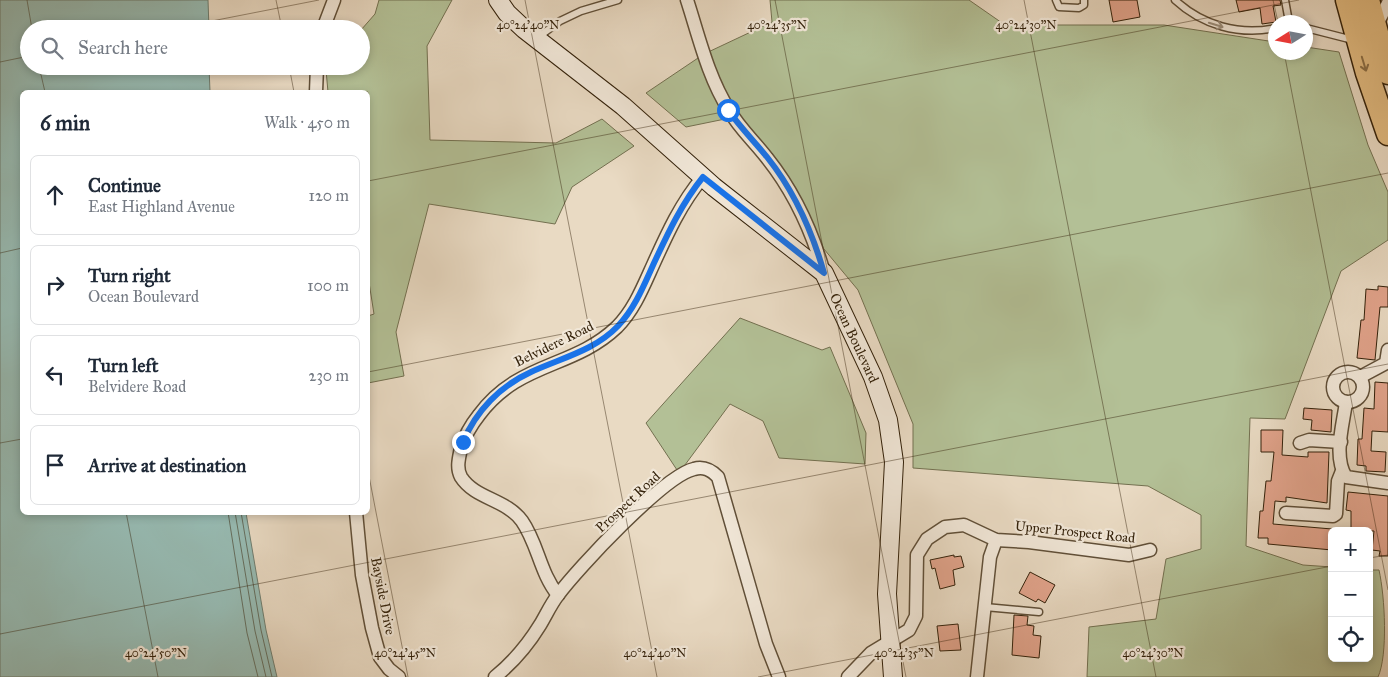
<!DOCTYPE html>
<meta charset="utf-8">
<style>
:root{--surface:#fff;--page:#f2f2f3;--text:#1f2937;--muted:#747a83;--line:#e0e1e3}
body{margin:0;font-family:"IM FELL Great Primer",serif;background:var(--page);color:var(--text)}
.controls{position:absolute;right:15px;bottom:15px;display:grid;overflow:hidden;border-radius:8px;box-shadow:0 2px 8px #0003}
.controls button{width:45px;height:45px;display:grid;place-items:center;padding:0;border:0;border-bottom:1px solid var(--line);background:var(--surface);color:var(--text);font:25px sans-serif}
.compass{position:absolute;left:1268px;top:15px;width:45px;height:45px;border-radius:50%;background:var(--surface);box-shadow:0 2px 8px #0003;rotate:259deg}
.stop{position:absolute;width:15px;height:15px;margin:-11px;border:4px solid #1a73e8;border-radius:50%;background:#fff}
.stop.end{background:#1a73e8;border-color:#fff;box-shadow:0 1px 5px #0008}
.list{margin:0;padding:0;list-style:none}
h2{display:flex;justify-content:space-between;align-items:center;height:65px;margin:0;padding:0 20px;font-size:21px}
h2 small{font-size:16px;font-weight:400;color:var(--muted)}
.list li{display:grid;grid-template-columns:32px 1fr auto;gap:15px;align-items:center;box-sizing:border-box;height:80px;margin:0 10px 10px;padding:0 10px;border:1px solid var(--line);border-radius:8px}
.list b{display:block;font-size:19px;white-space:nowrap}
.list p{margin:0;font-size:16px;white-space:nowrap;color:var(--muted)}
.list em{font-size:16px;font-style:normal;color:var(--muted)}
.icon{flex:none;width:28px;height:28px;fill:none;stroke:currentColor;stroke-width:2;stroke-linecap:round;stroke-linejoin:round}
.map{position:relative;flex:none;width:1388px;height:677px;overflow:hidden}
.search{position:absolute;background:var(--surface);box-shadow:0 2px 8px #0003;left:20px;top:20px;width:350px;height:55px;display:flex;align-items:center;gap:12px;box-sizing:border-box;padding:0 18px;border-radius:28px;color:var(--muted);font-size:19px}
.panel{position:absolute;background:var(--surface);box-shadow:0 2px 8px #0003;left:20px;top:90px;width:350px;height:425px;border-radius:8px}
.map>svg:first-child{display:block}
.green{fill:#b3c096;stroke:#737050}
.water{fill:#97bbb3;stroke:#6f7d6f}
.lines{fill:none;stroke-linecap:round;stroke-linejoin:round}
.shore{stroke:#656e5e;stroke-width:1}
.building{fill:#e1a38b;stroke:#33210a}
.lane-casing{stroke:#604f38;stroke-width:9}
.street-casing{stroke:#604f38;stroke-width:15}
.secondary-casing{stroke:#33210a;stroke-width:20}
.highway-casing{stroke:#33210a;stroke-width:25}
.lane{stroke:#f1e7d8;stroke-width:6}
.street{stroke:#f1e7d8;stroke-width:12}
.secondary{stroke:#f1e7d8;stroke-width:18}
.highway{stroke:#e4bd82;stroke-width:22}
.oneway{stroke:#9c8e7b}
.oneway2{stroke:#8c6f46}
.route{stroke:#1a73e8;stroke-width:6}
.ticks{fill:none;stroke:#33210a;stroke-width:1;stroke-opacity:0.45}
.labels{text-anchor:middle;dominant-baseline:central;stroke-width:4.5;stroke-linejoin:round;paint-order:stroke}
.street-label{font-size:14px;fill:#33210a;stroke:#f1e7d8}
.ticks-label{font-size:12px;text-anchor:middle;fill:#33210a;stroke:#f1e7d8;stroke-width:4.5;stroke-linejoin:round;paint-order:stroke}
</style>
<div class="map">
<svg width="1388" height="677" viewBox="0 0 1388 677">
<rect width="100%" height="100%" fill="#e9dac3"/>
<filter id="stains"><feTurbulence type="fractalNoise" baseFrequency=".004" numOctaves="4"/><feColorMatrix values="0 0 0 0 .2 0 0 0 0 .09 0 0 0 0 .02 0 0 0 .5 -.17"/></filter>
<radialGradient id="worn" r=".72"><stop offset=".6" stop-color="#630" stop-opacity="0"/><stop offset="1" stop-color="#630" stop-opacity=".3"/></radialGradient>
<g class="green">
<polygon points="379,0 452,0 427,46 430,140 556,143 602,119 634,146 572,187 555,224 429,204 396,332 404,376 368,383 368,316 374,314 368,276 368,92 328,92 326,70 329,66 361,66 361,30 375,14"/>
<path d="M 770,0 L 969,0 L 1005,25 L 1164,25 L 1275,42 L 1276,52 L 1306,52 L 1306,47 L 1339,52 L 1368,145 L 1388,192 L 1388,240 L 1341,271 L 1285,419 L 1250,418 L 1246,546 L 1303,565 L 1332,567 L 1332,658 L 1369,658 L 1369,570 L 1379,570 C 1385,597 1388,655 1378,677 L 1087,677 L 1089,627 L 1156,619 L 1166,559 L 1201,549 L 1201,515 L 1148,486 L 913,468 L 913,424 L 858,290 L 809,231 L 791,188 L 730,118 L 686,127 L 646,93 L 704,54 L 772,22 Z"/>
<polygon points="740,318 822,350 830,347 866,433 865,464 779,458 763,421 730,404 679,473 646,423"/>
</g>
<polygon class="water" points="0,0 208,0 209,29 29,29 29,66 209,66 210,92 22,92 22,512 246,513 266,630 277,677 0,677"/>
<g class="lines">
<g class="shore">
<polyline points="228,512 247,633 258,677"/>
<polyline points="235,512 255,631 266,677"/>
<polyline points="241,512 261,630 272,677"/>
</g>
</g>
<g class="building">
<polygon points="1109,0 1137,0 1140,17 1113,22"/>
<polygon points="1236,0 1280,0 1281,5 1273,6 1276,22 1262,24 1260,8 1239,12"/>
<polygon points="1378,286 1388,287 1388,307 1380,307 1375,360 1357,358 1361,320 1364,320 1366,289 1378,290"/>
<polygon points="1375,382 1388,383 1388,432 1372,431 1371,451 1386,452 1385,472 1366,471 1366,466 1357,465 1358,439 1362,439 1364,408 1374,409"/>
<polygon points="1304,408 1332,410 1331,432 1311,430 1312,420 1303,419"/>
<polygon points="1261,430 1283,430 1282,455 1308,457 1308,452 1329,452 1327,503 1286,497 1286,502 1275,501 1273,524 1332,529 1332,550 1268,544 1268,538 1258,538 1260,511 1263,511 1266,481 1271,481 1274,452 1261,452"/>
<polygon points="1348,492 1388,496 1388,556 1379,556 1380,551 1372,550 1374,531 1351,531 1351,511 1346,510"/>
<polygon points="954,555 954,557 961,556 964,567 953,570 955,585 940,589 935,568 932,569 930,560"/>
<polygon points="1030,572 1055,585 1045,603 1038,599 1036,602 1019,593"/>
<polygon points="1014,615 1028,616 1027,625 1034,626 1033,635 1041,636 1039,658 1012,655"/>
<polygon points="958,624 961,650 940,651 937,626"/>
</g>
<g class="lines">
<defs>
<g id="lane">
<polyline points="1056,0 1059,7 1079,8 1084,5 1084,0"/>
<path d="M 1175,0 C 1202,25 1239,36 1276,28"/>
<polyline points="1285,0 1289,22"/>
<polyline points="1306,28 1353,40"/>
<polyline points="537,38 560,21 581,11 618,0"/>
<polyline points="985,607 1039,612"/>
</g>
<g id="street">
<path d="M 687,0 C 699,37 708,77 729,110 C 739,128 755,142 767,158 C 795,193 812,231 824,273"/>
<polyline points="1376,26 1388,3"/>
<polyline points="323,29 334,0"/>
<polyline points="316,92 317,66"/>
<circle cx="1348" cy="387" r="15"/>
<polyline points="1360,377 1386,363 1388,350"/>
<path d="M 1346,402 C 1343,425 1333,457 1346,477 L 1388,483"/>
<polyline points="1300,443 1309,440 1341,442"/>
<polyline points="356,512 362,575 372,628 380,657 389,669 399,677"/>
<polyline points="1286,513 1333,516 1336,514 1338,481 1342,471"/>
<path d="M 558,595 C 540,573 538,544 522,521 C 506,499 475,499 461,477 C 456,468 459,458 461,448 C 465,435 471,425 479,415 C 519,361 573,369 617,327 C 634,310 643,287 653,265 C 667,234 681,203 703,177"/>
<path d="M 495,677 C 512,663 529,643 540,625 C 546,615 551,604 558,595 C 577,569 665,475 694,469 C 704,466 711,470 718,477 L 766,644 L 779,677"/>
<polyline points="848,677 871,653 909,630 916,616 917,555 927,539 945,527 964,525 996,540 1029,542 1129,555 1150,550"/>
<polyline points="977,677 990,557 996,540"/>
</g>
<polyline id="secondary" points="498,0 507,13 524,29 623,106 714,187 824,273 873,377 888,420 894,462 887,594 893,677"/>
<g id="highway">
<polyline points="1347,0 1367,73 1388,134"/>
<polyline points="1368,0 1388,73"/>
</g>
</defs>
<use href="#lane" class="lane-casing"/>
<use href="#street" class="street-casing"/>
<use href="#secondary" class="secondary-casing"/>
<use href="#highway" class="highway-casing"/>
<use href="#lane" class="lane"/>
<use href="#street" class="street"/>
<use href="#secondary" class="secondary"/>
<use href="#highway" class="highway"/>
</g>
<defs><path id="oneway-shaft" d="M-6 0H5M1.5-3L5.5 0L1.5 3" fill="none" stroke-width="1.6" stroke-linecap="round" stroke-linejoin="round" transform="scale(1.25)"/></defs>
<use class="oneway" href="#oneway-shaft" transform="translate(1216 25) rotate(17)"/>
<use class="oneway2" href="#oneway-shaft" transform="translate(1364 64) rotate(73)"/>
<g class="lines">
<path class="route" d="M 463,442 C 476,411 500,386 531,372 C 561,358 594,351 618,326 C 635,308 644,285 654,263 C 668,233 682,203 703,177 L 824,273 C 812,231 795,192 767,157 C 754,141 740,127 728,110"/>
</g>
<path class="ticks" d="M 27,0 L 32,29M 276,0 L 282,29M 525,0 L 657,677M 775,0 L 906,677M 1024,0 L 1156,677M 1273,0 L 1278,22M 171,29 L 319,0M 1284,52 L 1388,590M 0,62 L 29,56M 39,66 L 45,92M 289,66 L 294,92M 368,181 L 1299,0M 0,253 L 22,248M 368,372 L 1388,173M 0,443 L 22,439M 368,471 L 408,677M 126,512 L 158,677M 1369,558 L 1388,555M 0,634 L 1388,364M 758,677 L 1332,566"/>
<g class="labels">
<g class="street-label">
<text transform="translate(854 338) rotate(65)">Ocean Boulevard</text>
<text transform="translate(554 344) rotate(-26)">Belvidere Road</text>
<text transform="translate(628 502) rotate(-43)">Prospect Road</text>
<text transform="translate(1075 532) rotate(6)">Upper Prospect Road</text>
<text transform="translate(383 596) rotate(79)">Bayside Drive</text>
</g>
</g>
<g class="ticks-label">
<text x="1026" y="29">40°24'30"N</text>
<text x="528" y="29">40°24'40"N</text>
<text x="777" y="29">40°24'35"N</text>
<text x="156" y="657">40°24'50"N</text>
<text x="405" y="657">40°24'45"N</text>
<text x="655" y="657">40°24'40"N</text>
<text x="904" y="657">40°24'35"N</text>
<text x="1153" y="657">40°24'30"N</text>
</g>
<rect width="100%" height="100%" filter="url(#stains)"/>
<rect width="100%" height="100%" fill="url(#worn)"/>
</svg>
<div class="controls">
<button>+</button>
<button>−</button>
<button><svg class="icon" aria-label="locate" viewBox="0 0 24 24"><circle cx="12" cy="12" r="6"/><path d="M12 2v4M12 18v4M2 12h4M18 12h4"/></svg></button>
</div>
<svg class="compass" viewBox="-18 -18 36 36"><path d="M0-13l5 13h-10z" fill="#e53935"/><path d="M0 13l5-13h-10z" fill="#747a83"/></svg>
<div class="stop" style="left:728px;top:110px"></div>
<div class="stop end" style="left:463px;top:442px"></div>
<div class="search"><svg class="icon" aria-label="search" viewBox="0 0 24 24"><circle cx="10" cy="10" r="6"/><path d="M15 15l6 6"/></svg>Search here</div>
<section class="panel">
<h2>6 min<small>Walk · 450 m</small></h2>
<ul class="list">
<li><svg class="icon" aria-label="ahead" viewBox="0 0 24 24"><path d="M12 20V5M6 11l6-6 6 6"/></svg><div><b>Continue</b><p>East Highland Avenue</p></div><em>120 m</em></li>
<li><svg class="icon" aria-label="right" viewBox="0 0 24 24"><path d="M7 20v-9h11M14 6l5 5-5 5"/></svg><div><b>Turn right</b><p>Ocean Boulevard</p></div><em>100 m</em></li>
<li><svg class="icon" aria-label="left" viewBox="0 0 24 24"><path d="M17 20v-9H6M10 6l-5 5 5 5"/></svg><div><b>Turn left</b><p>Belvidere Road</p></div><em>230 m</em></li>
<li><svg class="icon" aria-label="arrive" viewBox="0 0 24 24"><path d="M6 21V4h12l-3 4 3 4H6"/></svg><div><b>Arrive at destination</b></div></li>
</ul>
</section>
</div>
